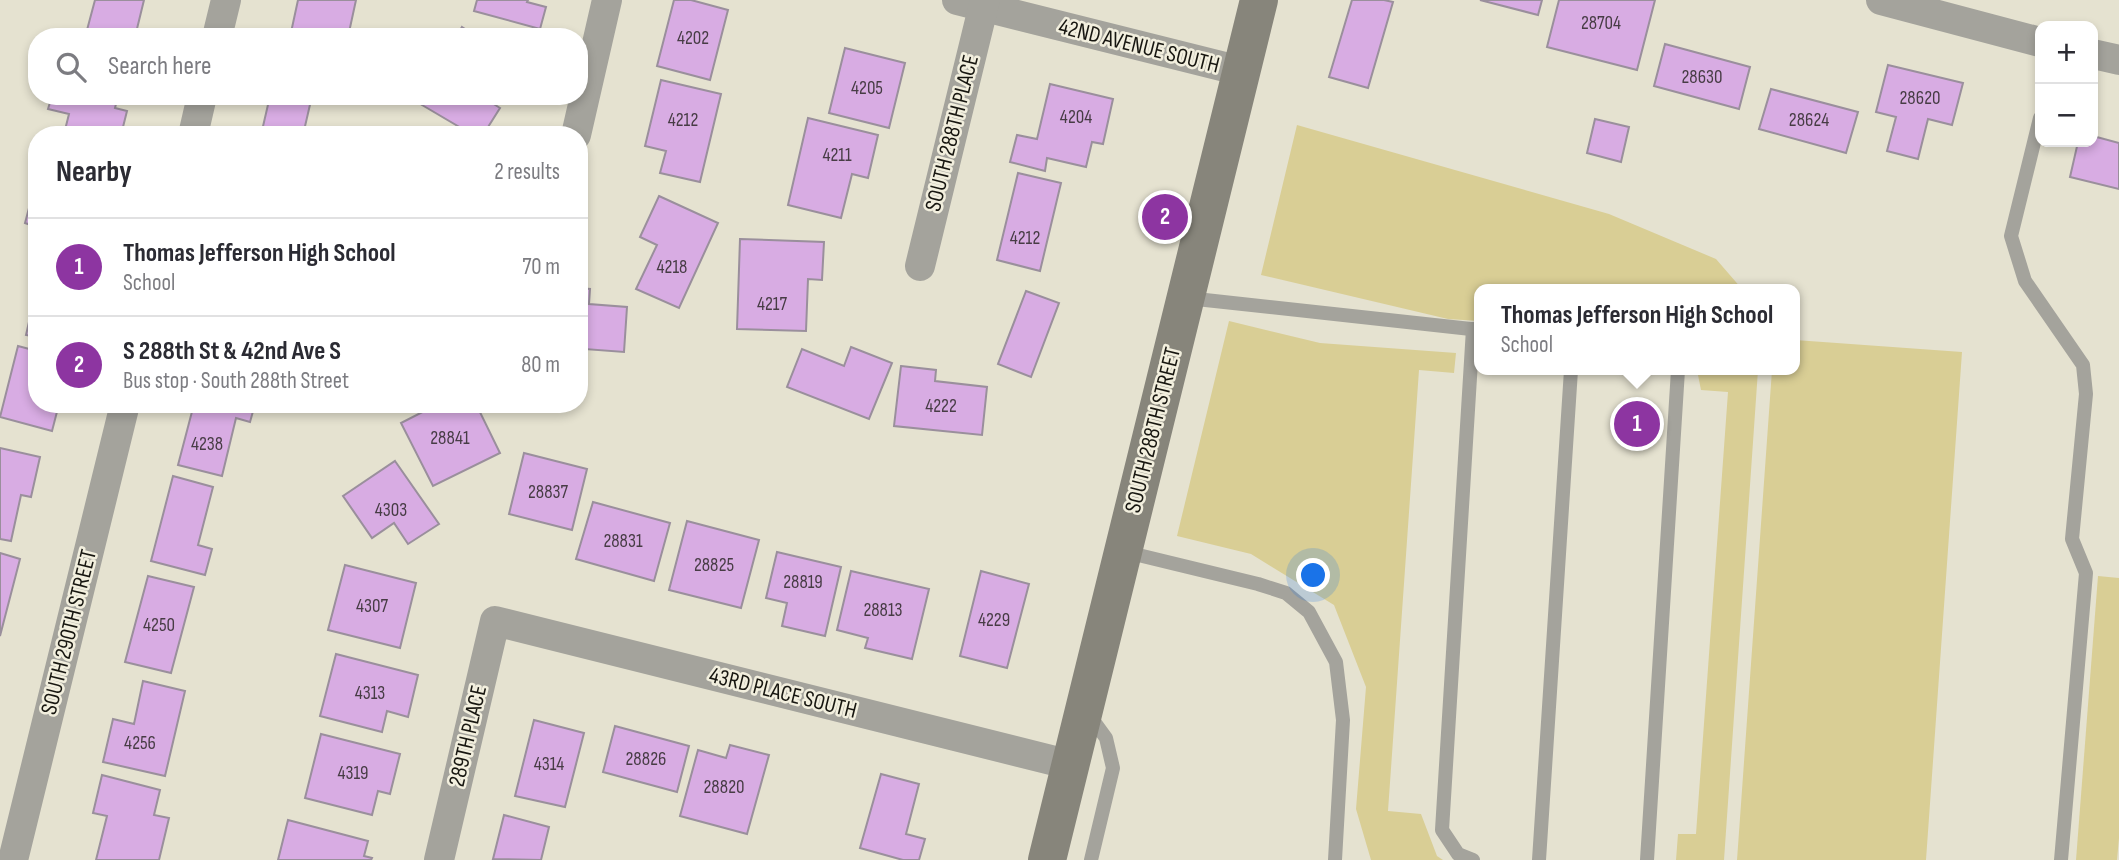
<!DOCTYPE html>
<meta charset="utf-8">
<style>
:root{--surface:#fff;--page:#f7f7f7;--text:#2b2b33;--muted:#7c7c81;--line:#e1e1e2;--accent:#8d35a1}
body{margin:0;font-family:"Sofia Sans Condensed",sans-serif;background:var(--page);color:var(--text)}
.controls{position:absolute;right:21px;top:21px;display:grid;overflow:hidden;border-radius:14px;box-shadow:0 4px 10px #0003}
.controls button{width:63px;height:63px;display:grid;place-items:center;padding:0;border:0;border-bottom:2px solid var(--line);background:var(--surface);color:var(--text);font:35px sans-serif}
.you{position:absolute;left:1314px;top:576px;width:24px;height:24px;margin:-18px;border:5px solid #fff;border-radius:50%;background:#1a73e8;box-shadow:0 0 0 10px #1a73e833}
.badge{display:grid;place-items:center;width:46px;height:46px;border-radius:50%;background:var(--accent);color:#fff;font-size:23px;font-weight:700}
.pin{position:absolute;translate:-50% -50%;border:4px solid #fff;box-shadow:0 2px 7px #0006}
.popup{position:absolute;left:1474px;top:284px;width:326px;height:91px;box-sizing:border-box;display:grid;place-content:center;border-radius:14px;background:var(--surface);filter:drop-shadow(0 2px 5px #0005);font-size:23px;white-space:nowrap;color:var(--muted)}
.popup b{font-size:26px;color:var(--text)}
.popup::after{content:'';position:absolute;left:50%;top:100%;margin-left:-14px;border:14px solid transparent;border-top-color:var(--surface)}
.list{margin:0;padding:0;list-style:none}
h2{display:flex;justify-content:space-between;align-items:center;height:91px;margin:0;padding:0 28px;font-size:30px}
h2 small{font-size:23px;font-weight:400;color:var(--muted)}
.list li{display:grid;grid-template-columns:46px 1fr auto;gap:21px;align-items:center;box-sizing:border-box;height:98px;padding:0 28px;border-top:2px solid var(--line)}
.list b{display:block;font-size:26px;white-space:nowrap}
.list p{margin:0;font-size:23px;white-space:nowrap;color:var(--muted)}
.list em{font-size:23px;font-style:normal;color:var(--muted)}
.icon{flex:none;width:38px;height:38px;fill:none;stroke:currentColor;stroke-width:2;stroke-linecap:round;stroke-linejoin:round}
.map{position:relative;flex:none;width:2119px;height:860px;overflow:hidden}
.search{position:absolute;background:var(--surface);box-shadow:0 4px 10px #0003;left:28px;top:28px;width:560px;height:77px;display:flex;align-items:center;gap:18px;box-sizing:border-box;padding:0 24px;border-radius:28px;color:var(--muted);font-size:26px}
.panel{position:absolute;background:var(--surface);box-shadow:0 4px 10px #0003;left:28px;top:126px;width:560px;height:287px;border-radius:28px}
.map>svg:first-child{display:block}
.green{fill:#d9ce95}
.building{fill:#d8ace3;stroke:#9a8f9c;stroke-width:2}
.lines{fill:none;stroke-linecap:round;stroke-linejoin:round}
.service{stroke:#a4a39c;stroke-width:14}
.minor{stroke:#a4a39c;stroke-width:30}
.secondary{stroke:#87857b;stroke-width:38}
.labels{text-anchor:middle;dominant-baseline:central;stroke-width:5;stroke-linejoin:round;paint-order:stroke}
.number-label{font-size:19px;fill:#473c45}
.street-label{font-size:23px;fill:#171610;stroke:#f2efde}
</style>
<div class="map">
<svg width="2119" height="860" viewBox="0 0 2119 860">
<rect width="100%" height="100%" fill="#e5e2d0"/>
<g class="green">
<polygon points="1297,125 1609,214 1716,259 1742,289 1480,289 1479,321 1448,319 1261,275"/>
<polygon points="1229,321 1320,343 1456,353 1454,373 1419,370 1388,811 1421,814 1437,856 1443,860 1371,860 1356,809 1366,687 1334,605 1251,554 1177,536"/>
<polygon points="1795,340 1962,352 1926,860 1737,860 1772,370 1795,370"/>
<polygon points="1697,370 1758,370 1724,860 1676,860 1678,834 1696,834 1728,392 1701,390"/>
<polygon points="2098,576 2119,578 2119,838 2117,860 2076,860"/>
</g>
<g class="building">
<polygon points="95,0 144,0 135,37 114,37 87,30"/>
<polygon points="298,0 356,0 348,37 290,37"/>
<polygon points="477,0 528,0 527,2 546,7 540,29 474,11"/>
<polygon points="674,0 691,0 728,10 710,80 657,66"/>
<polygon points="1352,0 1384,0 1393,2 1368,88 1329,77"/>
<polygon points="1480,0 1542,0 1538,15"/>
<polygon points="1559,0 1655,0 1637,70 1547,47"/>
<polygon points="462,27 478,37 456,37"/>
<polygon points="1665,44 1750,67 1739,109 1654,86"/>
<polygon points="845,48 905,63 889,128 829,113"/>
<polygon points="1888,65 1963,83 1952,125 1928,119 1918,159 1887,151 1896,117 1876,112"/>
<polygon points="661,80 721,94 700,182 660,173 666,151 645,146"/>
<polygon points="1050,84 1113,99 1103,144 1092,142 1086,167 1047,158 1045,171 1010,162 1017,135 1037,139"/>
<polygon points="1771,89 1858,112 1846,153 1759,129"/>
<polygon points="52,96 118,96 115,108 127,111 121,135 64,134 69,114 48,109"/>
<polygon points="270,96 312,96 303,135 261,135"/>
<polygon points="421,96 492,96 489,101 500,108 483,135 473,135 417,102"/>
<polygon points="808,118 878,135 868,178 852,174 841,218 788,205"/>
<polygon points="1595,119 1629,127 1621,162 1587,153"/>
<polygon points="2093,136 2119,143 2119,189 2070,177 2078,142 2093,142"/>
<polygon points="1018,173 1061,183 1040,271 997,260"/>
<polygon points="37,178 37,227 25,223"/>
<polygon points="659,196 718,223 679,308 636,289 657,245 640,237"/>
<polygon points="740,239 824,242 822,280 808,279 806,331 737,329"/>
<polygon points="37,287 37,337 26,335"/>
<polygon points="579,288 590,289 589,304 627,307 624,352 585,349 584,364 579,364"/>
<polygon points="1026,291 1059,303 1031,377 998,364"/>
<polygon points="18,346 37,351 37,404 59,404 52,431 0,417"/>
<polygon points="851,347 892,363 869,419 787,387 802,349 844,366"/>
<polygon points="901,366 936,370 935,381 987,387 982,435 894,426"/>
<polygon points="194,404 255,404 250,422 236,418 222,476 178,465"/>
<polygon points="438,404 476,404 500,453 433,486 401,423"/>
<polygon points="0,448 40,457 31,497 21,495 11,541 0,539"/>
<polygon points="524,453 587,469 572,530 509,514"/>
<polygon points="395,461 439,524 408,544 394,523 372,538 343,496"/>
<polygon points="173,476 213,487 198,545 212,549 205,575 151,561"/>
<polygon points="593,502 670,523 654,581 576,559"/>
<polygon points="687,521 759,540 741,608 669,590"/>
<polygon points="777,552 841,567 825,636 782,626 787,603 766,598"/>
<polygon points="0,553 20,559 0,636"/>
<polygon points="345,565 416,583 400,648 328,630"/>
<polygon points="851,571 929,589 912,659 865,648 868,638 837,630"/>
<polygon points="981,571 1029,584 1007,668 960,656"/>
<polygon points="148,576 194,587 171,673 125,662"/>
<polygon points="336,654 418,675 408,717 387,711 382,732 320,716"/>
<polygon points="143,681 185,691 165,776 103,762 113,719 134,724"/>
<polygon points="534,720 584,733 565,807 515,796"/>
<polygon points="615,726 689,746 677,792 603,772"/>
<polygon points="321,734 400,754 390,794 378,791 372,815 305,798"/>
<polygon points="730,745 769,755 747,834 680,816 698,750 726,758"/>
<polygon points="881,774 919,784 906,834 925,839 919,860 903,860 860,848"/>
<polygon points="102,775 160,790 154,815 169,818 159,860 96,860 107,816 93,813"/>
<polygon points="504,815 549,827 541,860 493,859"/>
<polygon points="288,820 368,841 364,856 372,858 371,860 278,860"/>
</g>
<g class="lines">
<g class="service">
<polyline points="2040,118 2011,236 2025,281 2083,365 2086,394 2072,539 2086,573 2061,860"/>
<polyline points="1187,298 1480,330"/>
<polyline points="1473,329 1442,830 1458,854 1473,860"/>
<polyline points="1126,552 1258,584 1286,593 1309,612 1336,662 1343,720 1335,860"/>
<polyline points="1090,716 1106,738 1113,768 1091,860"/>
<polyline points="1539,860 1571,370"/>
<polyline points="1647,860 1678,370"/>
</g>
<g class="minor">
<polyline points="957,0 1241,71"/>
<polyline points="1881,0 2040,42"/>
<polyline points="217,37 226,0"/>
<polyline points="2093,54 2119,60"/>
<polyline points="193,135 202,96"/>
<polyline points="576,135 607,0"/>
<polyline points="920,266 985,0"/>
<polyline points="13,860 125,404"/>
<polyline points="439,860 495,621 1071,765"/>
</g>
<polyline class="secondary" points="1047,860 1259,0"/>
</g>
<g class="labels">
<g class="number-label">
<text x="1601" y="23">28704</text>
<text x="693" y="38">4202</text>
<text x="1702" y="77">28630</text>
<text x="867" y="88">4205</text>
<text x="1920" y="98">28620</text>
<text x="1076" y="117">4204</text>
<text x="683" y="120">4212</text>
<text x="1809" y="120">28624</text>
<text x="837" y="155">4211</text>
<text x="1025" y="238">4212</text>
<text x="672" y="267">4218</text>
<text x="772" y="304">4217</text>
<text x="941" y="406">4222</text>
<text x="450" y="438">28841</text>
<text x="207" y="444">4238</text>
<text x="548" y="492">28837</text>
<text x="391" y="510">4303</text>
<text x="623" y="541">28831</text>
<text x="714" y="565">28825</text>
<text x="803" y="582">28819</text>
<text x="372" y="606">4307</text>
<text x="883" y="610">28813</text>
<text x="994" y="620">4229</text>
<text x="159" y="625">4250</text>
<text x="370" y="693">4313</text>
<text x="140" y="743">4256</text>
<text x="646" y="759">28826</text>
<text x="549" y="764">4314</text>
<text x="353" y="773">4319</text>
<text x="724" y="787">28820</text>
</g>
<g class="street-label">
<text transform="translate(1139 46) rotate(14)">42ND AVENUE SOUTH</text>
<text transform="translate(952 133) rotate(-76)">SOUTH 288TH PLACE</text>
<text transform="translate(1153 430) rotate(-76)">SOUTH 288TH STREET</text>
<text transform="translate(69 632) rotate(-76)">SOUTH 290TH STREET</text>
<text transform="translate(783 693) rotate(14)">43RD PLACE SOUTH</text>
<text transform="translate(468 736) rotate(-77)">289TH PLACE</text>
</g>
</g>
</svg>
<div class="controls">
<button>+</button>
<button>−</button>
</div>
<div class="you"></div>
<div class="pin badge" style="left:1637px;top:424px">1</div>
<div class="popup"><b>Thomas Jefferson High School</b>School</div>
<div class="pin badge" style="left:1165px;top:217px">2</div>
<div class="search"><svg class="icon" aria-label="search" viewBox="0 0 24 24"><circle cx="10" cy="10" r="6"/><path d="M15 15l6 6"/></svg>Search here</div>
<section class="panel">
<h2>Nearby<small>2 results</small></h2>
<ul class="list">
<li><span class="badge">1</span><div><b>Thomas Jefferson High School</b><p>School</p></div><em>70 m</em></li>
<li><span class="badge">2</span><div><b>S 288th St &amp; 42nd Ave S</b><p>Bus stop · South 288th Street</p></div><em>80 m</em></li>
</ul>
</section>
</div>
